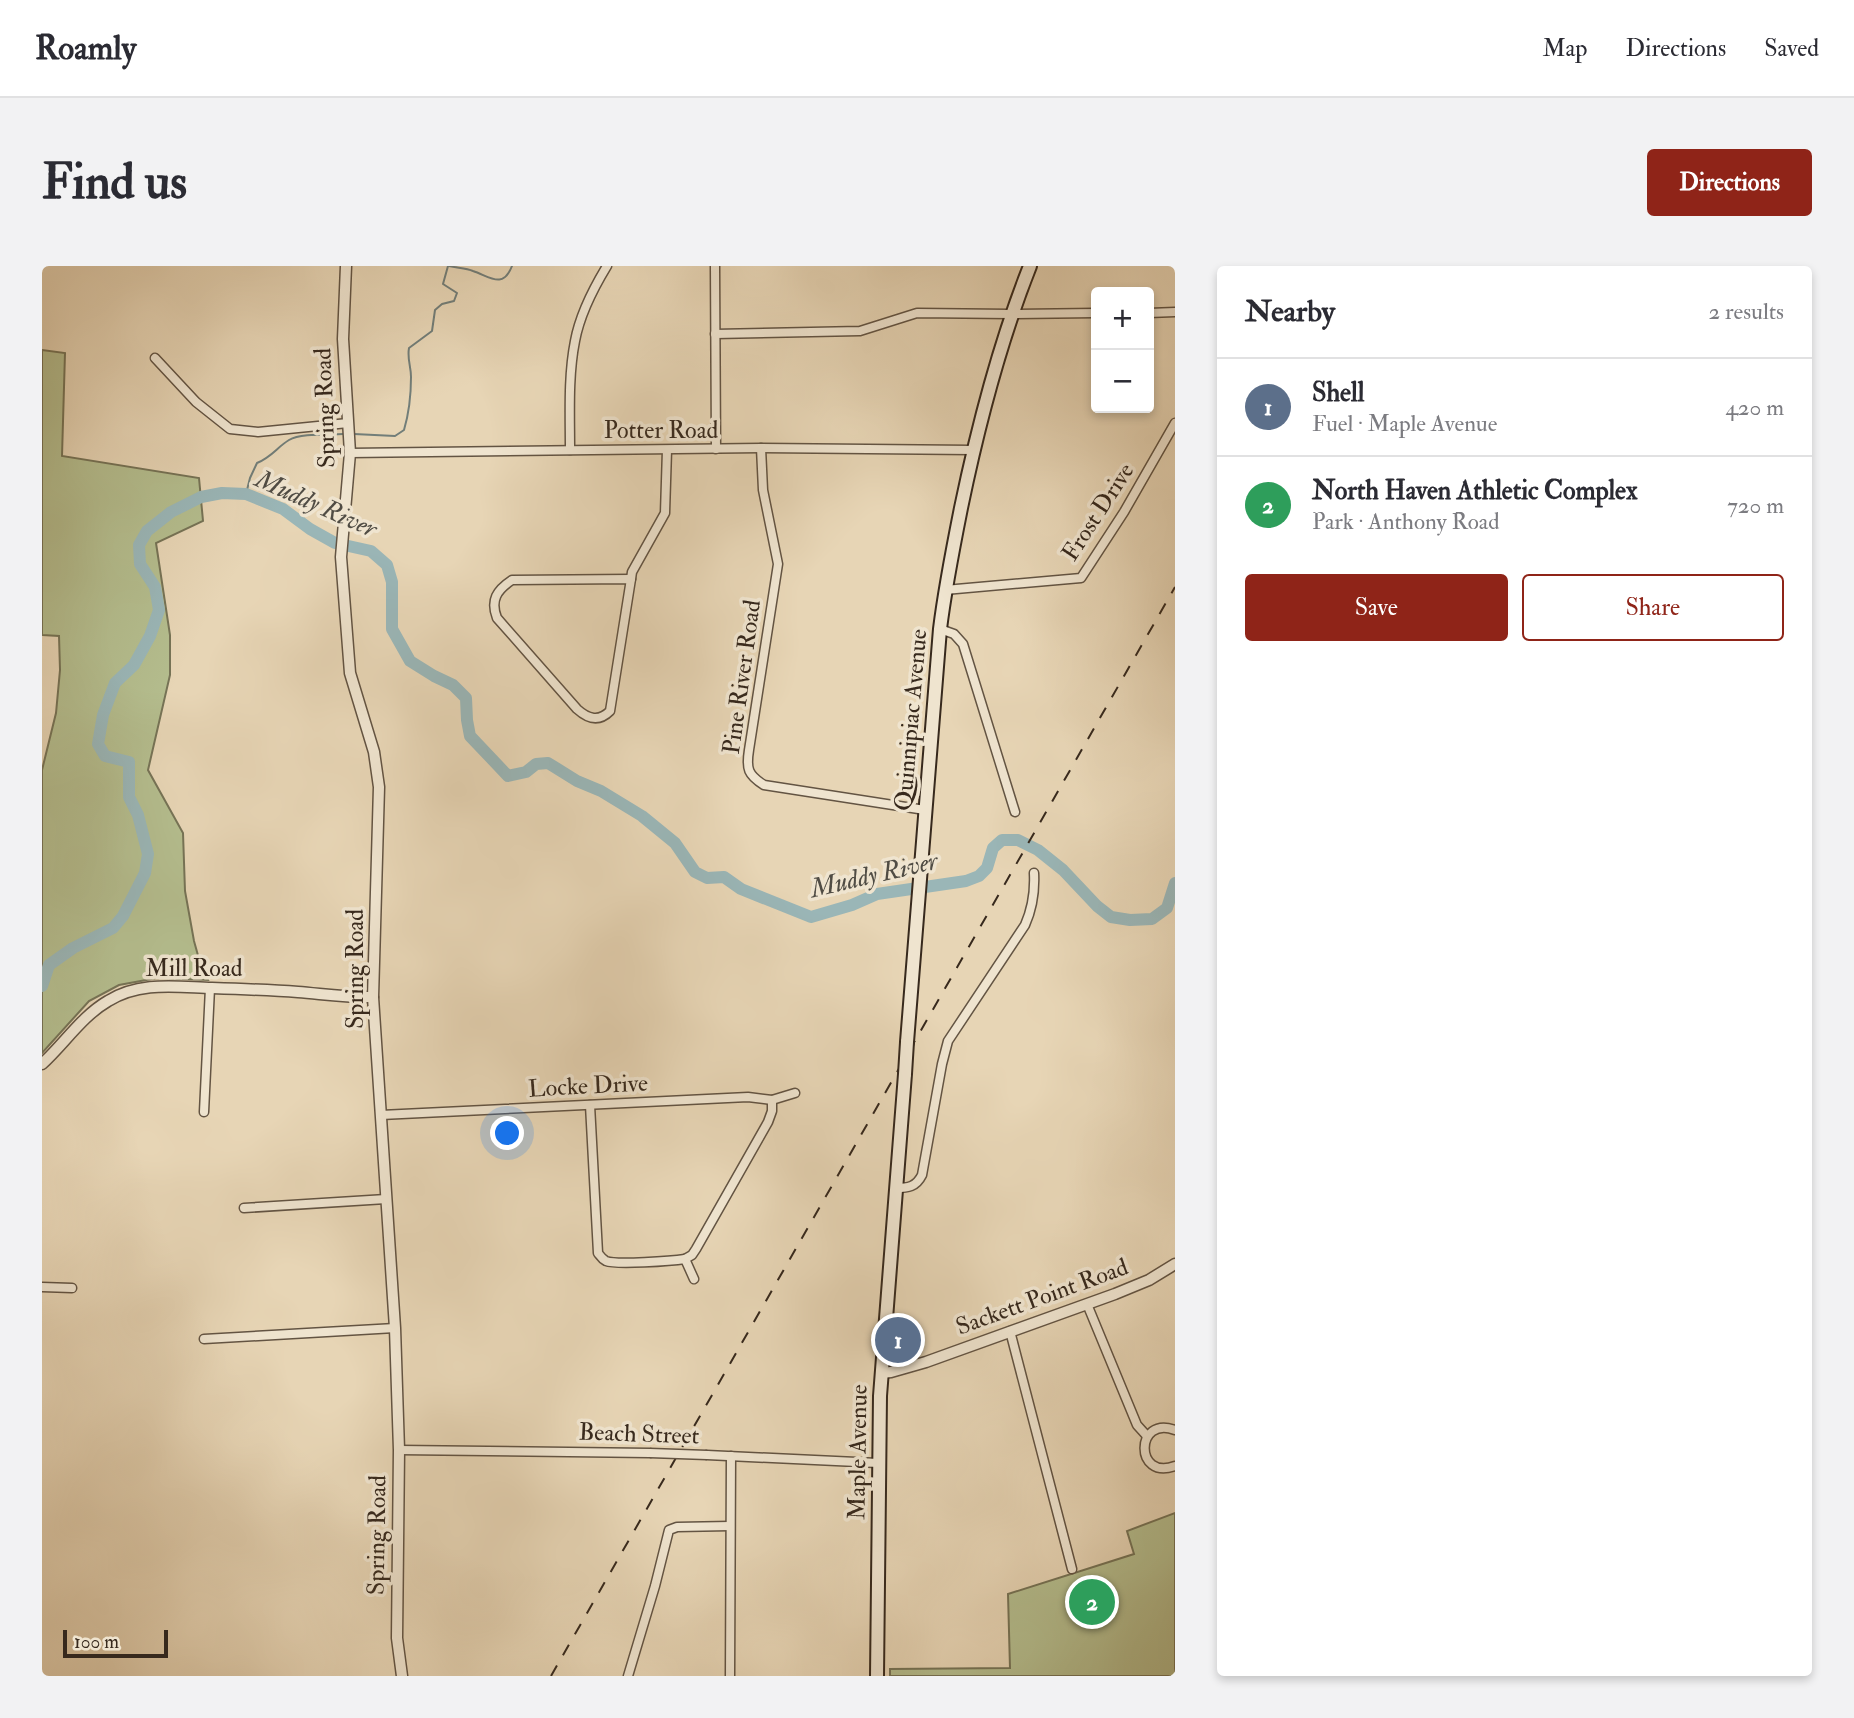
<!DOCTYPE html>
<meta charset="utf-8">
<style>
:root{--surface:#fff;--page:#f2f2f3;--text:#2b2b33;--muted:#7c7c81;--line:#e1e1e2;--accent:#8f2418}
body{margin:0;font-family:"IM FELL Double Pica",serif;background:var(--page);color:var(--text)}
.controls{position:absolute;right:21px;top:21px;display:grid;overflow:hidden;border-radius:7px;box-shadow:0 4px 10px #0003}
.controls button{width:63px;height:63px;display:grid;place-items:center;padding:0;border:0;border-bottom:2px solid var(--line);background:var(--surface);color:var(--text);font:35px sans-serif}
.scale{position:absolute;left:21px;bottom:18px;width:105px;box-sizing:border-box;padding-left:7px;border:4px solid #37291d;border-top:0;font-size:19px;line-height:24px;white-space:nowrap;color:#37291d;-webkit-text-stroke:5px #efe4cf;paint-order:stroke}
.you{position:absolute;left:466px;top:868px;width:24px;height:24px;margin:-18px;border:5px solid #fff;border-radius:50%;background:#1a73e8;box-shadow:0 0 0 10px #1a73e833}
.badge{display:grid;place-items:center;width:46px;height:46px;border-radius:50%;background:var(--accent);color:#fff;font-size:23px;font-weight:700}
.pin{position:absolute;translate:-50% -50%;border:4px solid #fff;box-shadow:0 2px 7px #0006}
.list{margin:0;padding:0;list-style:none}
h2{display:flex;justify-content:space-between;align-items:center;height:91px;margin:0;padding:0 28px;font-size:30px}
h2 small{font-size:23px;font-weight:400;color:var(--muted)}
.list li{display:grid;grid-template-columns:46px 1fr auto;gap:21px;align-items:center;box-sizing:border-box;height:98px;padding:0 28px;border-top:2px solid var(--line)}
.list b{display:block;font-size:26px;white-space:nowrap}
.list p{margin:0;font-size:23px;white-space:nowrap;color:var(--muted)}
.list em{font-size:23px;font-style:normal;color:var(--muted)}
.actions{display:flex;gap:14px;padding:21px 28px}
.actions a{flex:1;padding:16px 0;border:2px solid var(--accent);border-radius:7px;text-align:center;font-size:24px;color:var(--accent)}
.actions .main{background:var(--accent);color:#fff}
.map{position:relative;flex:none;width:1133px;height:1410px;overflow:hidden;border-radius:7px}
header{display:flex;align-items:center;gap:42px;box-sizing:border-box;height:98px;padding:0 35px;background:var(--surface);border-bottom:2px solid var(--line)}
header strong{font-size:33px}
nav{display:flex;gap:38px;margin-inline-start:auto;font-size:24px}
.intro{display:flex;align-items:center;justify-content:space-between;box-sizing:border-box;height:168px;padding:0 42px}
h1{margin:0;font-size:49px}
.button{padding:18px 32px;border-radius:7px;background:var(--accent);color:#fff;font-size:24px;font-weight:700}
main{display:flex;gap:42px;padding:0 42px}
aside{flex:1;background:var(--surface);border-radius:7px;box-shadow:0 4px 10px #0003}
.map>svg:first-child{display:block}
.green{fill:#b4bd8e;stroke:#767356;stroke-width:2}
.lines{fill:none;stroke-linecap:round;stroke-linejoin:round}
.stream{stroke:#727e79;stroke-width:2}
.river{stroke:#9ab6b7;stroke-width:12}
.minor-casing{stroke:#635443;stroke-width:11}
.tertiary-casing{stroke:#635443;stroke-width:13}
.secondary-casing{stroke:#37291d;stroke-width:16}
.minor{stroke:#efe4cf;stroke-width:8}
.tertiary{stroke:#efe4cf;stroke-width:10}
.secondary{stroke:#efe4cf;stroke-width:12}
.rail{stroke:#37291d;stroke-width:2;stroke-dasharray:12 12;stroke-linecap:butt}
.minor-bridge-casing{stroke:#635443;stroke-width:11;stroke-linecap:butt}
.secondary-bridge-casing{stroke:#37291d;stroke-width:16;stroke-linecap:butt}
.minor-bridge{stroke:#efe4cf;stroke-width:8}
.secondary-bridge{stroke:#efe4cf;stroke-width:12}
.labels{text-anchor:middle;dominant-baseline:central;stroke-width:7;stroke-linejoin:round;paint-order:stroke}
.street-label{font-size:24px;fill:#37291d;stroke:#efe4cf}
.water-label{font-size:26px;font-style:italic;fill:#504c44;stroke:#efe4cf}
</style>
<header>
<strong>Roamly</strong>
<nav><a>Map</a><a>Directions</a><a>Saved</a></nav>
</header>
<div class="intro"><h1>Find us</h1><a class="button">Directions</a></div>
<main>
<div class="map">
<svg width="1133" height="1410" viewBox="0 0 1133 1410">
<rect width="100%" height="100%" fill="#e7d5b5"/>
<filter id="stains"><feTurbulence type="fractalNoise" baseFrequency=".00286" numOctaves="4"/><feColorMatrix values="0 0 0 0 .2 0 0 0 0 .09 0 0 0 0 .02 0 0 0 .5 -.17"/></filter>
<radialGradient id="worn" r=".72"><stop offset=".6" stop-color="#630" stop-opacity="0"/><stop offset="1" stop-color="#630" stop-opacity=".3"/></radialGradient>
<g class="green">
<polygon points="0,84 23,87 20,190 157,212 161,255 114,277 128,369 128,409 106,504 141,567 143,625 152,675 157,693 166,714 115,712 77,719 47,735 0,787 0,504 14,447 18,404 17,370 0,369"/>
<polygon points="1133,1247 1133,1410 848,1410 848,1403 968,1402 966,1328 1092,1288 1085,1265"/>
</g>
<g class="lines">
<g class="stream">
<path d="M 407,0 C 415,2 424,2 431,5 C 447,10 461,24 470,0"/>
<path d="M 312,168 L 353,170 L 362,164 C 367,147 369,128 369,111 C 369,100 365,93 367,82 L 390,65 L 393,44 L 400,38 L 412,35 L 415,27 L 401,18 L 406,0"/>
<path d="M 204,228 L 208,212 L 215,197 C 231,190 234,182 247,174 C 259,167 286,169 301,168"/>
</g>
<polyline class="river" points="0,720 7,699 31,682 71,662 81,650 103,607 106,588 96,549 87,531 87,496 63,490 56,478 61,449 73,417 92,399 108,370 117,344 113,321 98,298 97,279 105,265 129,246 159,231 180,227 204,228 241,243 268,263 293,277 329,285 345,299 350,316 350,363 368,395 392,410 411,419 424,432 425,454 428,470 466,510 484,506 494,498 506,497 535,515 559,525 600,550 633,577 653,606 665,612 682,611 699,623 769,651 810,639 835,628 924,615 937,610 945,602 951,582 960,574 976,574 996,584 1021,604 1055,640 1069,651 1088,654 1110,653 1125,642 1133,617"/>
<defs>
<g id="minor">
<polyline points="673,0 674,183"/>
<polyline points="1107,47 1133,46"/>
<polyline points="673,68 818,65 875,47 969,48 1054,47"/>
<polyline points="113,92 154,136 188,163 216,166 306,157"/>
<path d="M 719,182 L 721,224 L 736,298 L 707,484 C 704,503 706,509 722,519 L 883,544"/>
<path d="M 528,184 C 528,148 526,110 533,75 C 538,48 551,23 565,0"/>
<polyline points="308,187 719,182 931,184"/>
<path d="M 589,313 L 568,445 C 557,456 546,453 535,443 L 455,352 C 448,334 455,324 470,314 Z"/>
<polyline points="589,313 590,306 623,247 625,184"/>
<polyline points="903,324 1039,312 1082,246 1133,157"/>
<polyline points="898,363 912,368 921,378 973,546"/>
<path d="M 548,839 L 556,987 C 559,991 560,993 564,995 C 574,999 630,995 643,993"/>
<polyline points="162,846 168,722"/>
<polyline points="339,849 706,831 730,834 753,827"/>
<path d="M 854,922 C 866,922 874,921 880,909 L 900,798 L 906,775 L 983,659 C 991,641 993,626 992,607"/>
<polyline points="202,942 344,933"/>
<polyline points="652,1013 643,993 650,989 654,983 726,856 730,845 730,834"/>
<polyline points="0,1021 30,1022"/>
<polyline points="1045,1038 1095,1159 1105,1170"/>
<polyline points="968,1065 1030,1303"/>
<polyline points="162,1073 353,1062"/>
<path d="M 1133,1164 C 1093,1149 1092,1215 1133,1200"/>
<polyline points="357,1184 608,1187"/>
<polyline points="665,1189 836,1197"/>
<polyline points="586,1410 613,1320 627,1264 635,1261 688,1260"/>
<polyline points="688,1410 689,1190"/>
</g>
<g id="tertiary">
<polyline points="304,0 301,73 308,187 299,291 308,407 332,486 337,521 331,731 353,1062 357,1184 355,1372 360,1410"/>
<path d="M 0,798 C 22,778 40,750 66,735 C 98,715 134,721 170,722 C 199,723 228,724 256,726 C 281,728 306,732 331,731"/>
<polyline points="839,1107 849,1106 884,1096 1073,1028 1107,1014 1133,998"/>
</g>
<g id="secondary">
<path d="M 865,776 L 898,363 C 903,322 911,282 919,242 C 936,160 957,78 988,0"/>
<polyline points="835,1410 838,1130 863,808"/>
</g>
</defs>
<use href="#minor" class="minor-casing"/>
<use href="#tertiary" class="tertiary-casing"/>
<use href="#secondary" class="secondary-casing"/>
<use href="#minor" class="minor"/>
<use href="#tertiary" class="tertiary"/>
<use href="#secondary" class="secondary"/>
<polyline class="rail" points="509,1410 1133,321"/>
<defs>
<polyline id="minor-bridge" points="608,1187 665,1189"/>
<polyline id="secondary-bridge" points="863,808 865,776"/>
</defs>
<use href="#minor-bridge" class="minor-bridge-casing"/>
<use href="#secondary-bridge" class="secondary-bridge-casing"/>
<use href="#minor-bridge" class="minor-bridge"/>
<use href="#secondary-bridge" class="secondary-bridge"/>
</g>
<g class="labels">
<g class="street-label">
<text transform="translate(283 142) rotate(-92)">Spring Road</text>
<text x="619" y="164">Potter Road</text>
<text transform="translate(1056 246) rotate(-57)">Frost Drive</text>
<text transform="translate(700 411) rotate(-82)">Pine River Road</text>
<text transform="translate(869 454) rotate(-85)">Quinnipiac Avenue</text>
<text x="152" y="702">Mill Road</text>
<text transform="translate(313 703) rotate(-90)">Spring Road</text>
<text transform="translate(546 820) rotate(-3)">Locke Drive</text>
<text transform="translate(1000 1031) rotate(-20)">Sackett Point Road</text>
<text transform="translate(597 1168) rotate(2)">Beach Street</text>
<text transform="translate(816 1186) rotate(-89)">Maple Avenue</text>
<text transform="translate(335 1269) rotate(-89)">Spring Road</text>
</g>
<g class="water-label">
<text transform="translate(274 238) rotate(24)">Muddy River</text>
<text transform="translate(832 609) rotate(-13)">Muddy River</text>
</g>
</g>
<rect width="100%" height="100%" filter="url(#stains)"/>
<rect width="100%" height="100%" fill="url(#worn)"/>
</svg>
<div class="controls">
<button>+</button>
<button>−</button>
</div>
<div class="scale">100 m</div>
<div class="you"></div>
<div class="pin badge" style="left:856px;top:1074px;background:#5c6f8a">1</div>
<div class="pin badge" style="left:1050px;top:1336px;background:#2e9e5b">2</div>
</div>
<aside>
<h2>Nearby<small>2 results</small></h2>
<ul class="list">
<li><span class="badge" style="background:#5c6f8a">1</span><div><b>Shell</b><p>Fuel · Maple Avenue</p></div><em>420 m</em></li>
<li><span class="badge" style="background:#2e9e5b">2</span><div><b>North Haven Athletic Complex</b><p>Park · Anthony Road</p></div><em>720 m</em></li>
</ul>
<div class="actions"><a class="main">Save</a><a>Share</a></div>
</aside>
</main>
